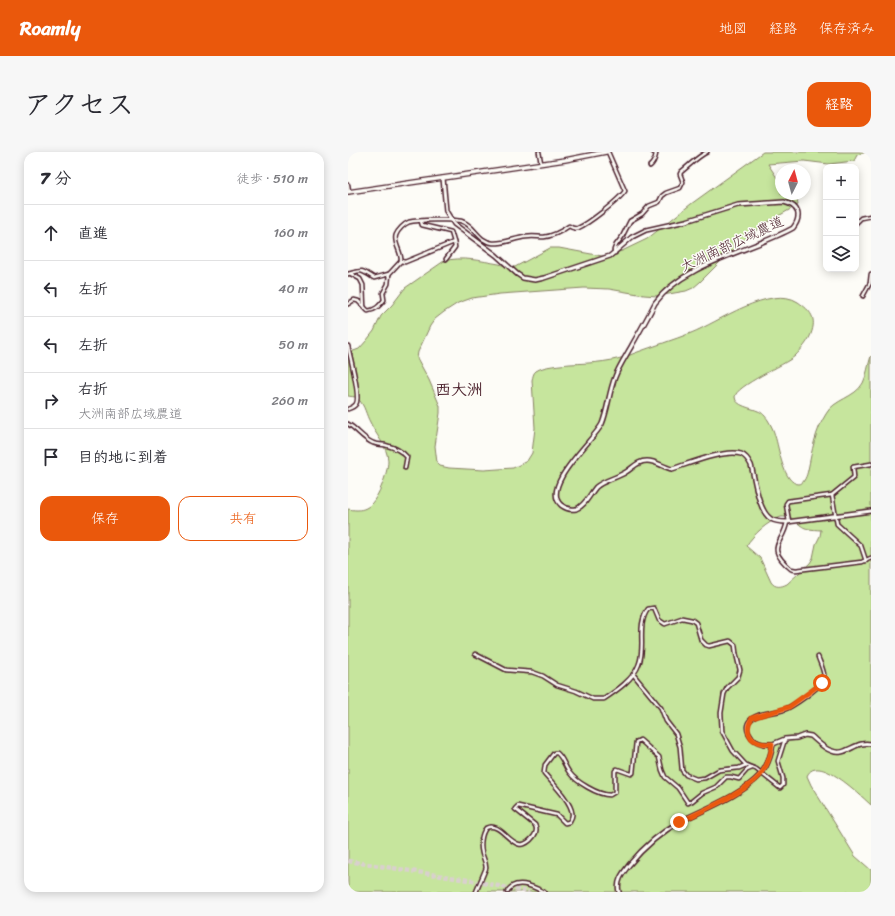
<!DOCTYPE html>
<html lang="ja">
<meta charset="utf-8">
<style>
:root{--surface:#fff;--page:#f7f7f7;--text:#2b2b33;--muted:#7c7c81;--line:#e1e1e2;--accent:#ea580c}
body{margin:0;font-family:Sriracha,"Klee One",sans-serif;background:var(--page);color:var(--text)}
.controls{position:absolute;right:12px;top:12px;display:grid;overflow:hidden;border-radius:8px;box-shadow:0 2px 10px #0003}
.controls button{width:36px;height:36px;display:grid;place-items:center;padding:0;border:0;border-bottom:1px solid var(--line);background:var(--surface);color:var(--text);font:20px sans-serif}
.compass{position:absolute;left:427px;top:12px;width:36px;height:36px;border-radius:50%;background:var(--surface);box-shadow:0 2px 10px #0003;rotate:6deg}
.stop{position:absolute;width:12px;height:12px;margin:-9px;border:3px solid #ea580c;border-radius:50%;background:#fff}
.stop.end{background:#ea580c;border-color:#fff;box-shadow:0 1px 4px #0008}
.list{margin:0;padding:0;list-style:none}
h2{display:flex;justify-content:space-between;align-items:center;height:52px;margin:0;padding:0 16px;font-size:17px}
h2 small{font-size:13px;font-weight:400;color:var(--muted)}
.list li{display:grid;grid-template-columns:26px 1fr auto;gap:12px;align-items:center;box-sizing:border-box;height:56px;padding:0 16px;border-top:1px solid var(--line)}
.list b{display:block;font-size:15px;white-space:nowrap}
.list p{margin:0;font-size:13px;white-space:nowrap;color:var(--muted)}
.list em{font-size:13px;font-style:normal;color:var(--muted)}
.actions{display:flex;gap:8px;padding:12px 16px}
.actions a{flex:1;padding:9px 0;border:1px solid var(--accent);border-radius:12px;text-align:center;font-size:14px;color:var(--accent)}
.actions .main{background:var(--accent);color:#fff}
.icon{flex:none;width:22px;height:22px;fill:none;stroke:currentColor;stroke-width:2;stroke-linecap:round;stroke-linejoin:round}
.map{position:relative;flex:none;width:523px;height:740px;overflow:hidden;border-radius:12px}
header{display:flex;align-items:center;gap:24px;box-sizing:border-box;height:56px;padding:0 20px;background:var(--accent);color:#fff}
header strong{font-size:19px}
nav{display:flex;gap:22px;margin-inline-start:auto;font-size:14px}
.intro{display:flex;align-items:center;justify-content:space-between;box-sizing:border-box;height:96px;padding:0 24px}
h1{margin:0;font-size:28px}
.button{padding:10px 18px;border-radius:12px;background:var(--accent);color:#fff;font-size:14px;font-weight:700}
main{display:flex;gap:24px;padding:0 24px}
aside{flex:1;background:var(--surface);border-radius:12px;box-shadow:0 2px 10px #0003}
.map>svg:first-child{display:block}
.green{fill:#c6e59d;stroke:#888264;fill-rule:evenodd}
.lines{fill:none;stroke-linecap:round;stroke-linejoin:round}
.trunk-tunnel{stroke:#d9d0ce;stroke-width:4.5;stroke-dasharray:4.5 2;stroke-linecap:butt}
.minor-casing{stroke:#4a1f2b;stroke-width:5.5}
.tertiary-casing{stroke:#4a1f2b;stroke-width:6}
.secondary-casing{stroke:#4a1f2b;stroke-width:6}
.minor{stroke:#fdfcf7;stroke-width:2.5}
.tertiary{stroke:#fdfcf7;stroke-width:3}
.secondary{stroke:#fdfcf7;stroke-width:3.5}
.route{stroke:#ea580c;stroke-width:5}
.labels{text-anchor:middle;dominant-baseline:central;stroke-width:3;stroke-linejoin:round;paint-order:stroke}
.street-label{font-size:14px;fill:#4a1f2b;stroke:#fdfcf7}
.quarter-label{font-size:16px;font-weight:bold;fill:#4a1f2b;stroke:#fdfcf7}
</style>
<header>
<strong>Roamly</strong>
<nav><a>地図</a><a>経路</a><a>保存済み</a></nav>
</header>
<div class="intro"><h1>アクセス</h1><a class="button">経路</a></div>
<main>
<aside>
<h2>7 分<small>徒歩 · 510 m</small></h2>
<ul class="list">
<li><svg class="icon" aria-label="ahead" viewBox="0 0 24 24"><path d="M12 20V5M6 11l6-6 6 6"/></svg><div><b>直進</b></div><em>160 m</em></li>
<li><svg class="icon" aria-label="left" viewBox="0 0 24 24"><path d="M17 20v-9H6M10 6l-5 5 5 5"/></svg><div><b>左折</b></div><em>40 m</em></li>
<li><svg class="icon" aria-label="left" viewBox="0 0 24 24"><path d="M17 20v-9H6M10 6l-5 5 5 5"/></svg><div><b>左折</b></div><em>50 m</em></li>
<li><svg class="icon" aria-label="right" viewBox="0 0 24 24"><path d="M7 20v-9h11M14 6l5 5-5 5"/></svg><div><b>右折</b><p>大洲南部広域農道</p></div><em>260 m</em></li>
<li><svg class="icon" aria-label="arrive" viewBox="0 0 24 24"><path d="M6 21V4h12l-3 4 3 4H6"/></svg><div><b>目的地に到着</b></div></li>
</ul>
<div class="actions"><a class="main">保存</a><a>共有</a></div>
</aside>
<div class="map">
<svg width="523" height="740" viewBox="0 0 523 740">
<rect width="100%" height="100%" fill="#fdfcf7"/>
<filter id="ink" filterUnits="userSpaceOnUse"><feTurbulence type="fractalNoise" baseFrequency=".025" numOctaves="2"/><feDisplacementMap in="SourceGraphic" scale="8" xChannelSelector="R" yChannelSelector="G"/><feConvolveMatrix kernelMatrix="1 2 1 2 8 2 1 2 1" color-interpolation-filters="sRGB"/></filter>
<g filter="url(#ink)">
<path class="green" d="M 415,0 L 518,0 L 509,3 L 506,9 L 481,12 L 456,9 L 420,12 L 433,32 L 433,42 L 445,42 L 449,45 L 450,53 L 416,72 L 378,104 L 352,130 L 345,136 L 338,139 L 309,144 L 296,143 L 261,137 L 236,136 L 152,142 L 124,146 L 110,151 L 96,160 L 87,167 L 82,174 L 70,200 L 69,206 L 81,228 L 92,254 L 92,261 L 87,294 L 89,311 L 92,314 L 101,316 L 136,318 L 165,316 L 179,309 L 184,301 L 187,276 L 184,228 C 185,225 185,221 188,219 C 195,214 213,213 222,212 C 244,211 267,210 287,201 C 306,194 325,188 343,181 C 369,171 423,132 450,150 C 463,159 469,166 463,182 C 460,190 453,198 447,204 C 437,213 387,234 387,245 C 387,254 404,256 410,259 C 414,260 418,265 420,268 C 423,273 426,279 427,284 C 431,295 435,332 451,332 C 456,332 459,323 460,318 C 464,299 467,279 478,262 C 486,247 507,246 515,231 C 519,223 520,213 523,204 L 523,653 C 513,644 469,600 459,624 L 463,633 L 507,704 L 523,718 L 523,740 L 0,740 L 0,357 C 6,358 12,359 18,356 C 29,351 40,321 40,309 C 40,295 27,282 22,270 C 18,263 17,254 11,248 C 9,244 4,245 0,244 L 0,201 L 11,197 L 19,188 L 26,179 L 33,164 L 44,153 L 57,136 L 96,109 C 114,104 133,109 151,112 C 157,114 161,115 167,115 L 202,96 L 211,96 L 254,104 L 274,99 L 299,87 L 343,52 ZM 433,365 L 442,365 C 457,376 453,377 473,378 L 472,384 L 468,392 L 465,406 L 462,411 L 439,432 C 433,435 427,436 423,430 L 412,406 L 398,394 C 406,382 419,370 433,365 Z"/>
<g class="lines">
<polyline class="trunk-tunnel" points="0,709 120,728 181,740"/>
<defs>
<g id="minor">
<polyline points="191,0 193,11"/>
<path d="M 302,14 C 306,11 307,7 308,2 L 305,0"/>
<polyline points="0,33 1,40"/>
<polyline points="508,71 513,66 523,64"/>
<path d="M 267,101 L 266,98 L 268,93 L 274,85 L 282,69 L 294,62 L 301,54 L 311,50 L 314,44 L 318,41 L 332,36 L 335,30 L 332,22 L 333,20 C 342,13 349,5 359,0"/>
<polyline points="98,107 107,95 106,90"/>
<polyline points="53,109 57,110 106,90 103,80 74,73 73,69"/>
<path d="M 0,122 C 15,118 12,117 26,126 L 41,122 L 53,109 C 54,100 45,91 48,83 C 50,78 56,72 61,70 C 69,68 106,67 113,69 C 127,73 130,90 145,91 C 156,92 167,86 178,85 C 184,84 190,85 196,85 C 205,84 214,79 221,74 C 224,76 227,77 230,76 C 240,72 271,48 277,39 L 260,0"/>
<polyline points="3,122 12,127 15,133 16,156"/>
<polyline points="515,144 522,131 523,122"/>
<path d="M 0,152 L 6,148 L 10,149 L 20,159 C 28,158 31,154 36,148 L 35,141 L 40,132 L 41,122"/>
<path d="M 0,194 C 2,205 13,245 8,252 C 6,255 3,256 0,257"/>
<path d="M 0,272 C 9,277 15,287 25,291 C 29,293 33,292 37,293 C 45,295 54,299 59,305 L 57,316"/>
<polyline points="484,343 489,372 513,394 518,409"/>
<path d="M 439,370 C 435,393 416,394 443,417 L 448,418 L 514,410 L 523,406"/>
<polyline points="441,370 438,352 440,349 484,343 505,326 506,325 505,315 523,312"/>
<path d="M 127,502 L 158,518 L 184,520 L 195,524 L 209,533 L 228,539 L 245,547 L 256,547 C 268,539 286,527 291,512 C 298,494 288,474 300,457 L 306,456 L 311,468 L 317,472 L 334,466 L 344,468 L 348,471 L 353,488 L 358,493 L 361,494 L 382,489 L 387,493 L 388,501 L 392,518 L 390,525 L 379,536 L 376,542 L 373,561 L 374,579 L 385,599 L 398,613 L 408,617 L 432,636 L 435,633 L 435,626 L 430,609 L 437,587"/>
<polyline points="285,522 313,556 318,569 328,582 332,595 334,618 338,623 348,627 357,626 371,618 391,616 398,613"/>
<path d="M 416,592 C 403,590 392,574 405,566 C 413,560 425,561 435,558 C 444,555 474,535 476,526 C 477,520 472,511 470,505"/>
<path d="M 128,740 L 138,716 C 138,710 135,706 134,701 C 132,693 133,682 138,676 C 156,667 166,710 186,684 C 189,680 189,677 187,673 L 167,657 L 170,654 L 209,663 L 217,671 L 221,670 C 223,667 225,665 224,661 C 223,649 204,631 196,621 L 197,613 L 206,601 L 209,601 C 215,606 216,613 221,620 C 228,630 250,643 262,643 L 267,640 L 267,619 L 269,617 L 283,622 L 285,621 L 288,590 L 292,588 L 311,605 L 314,618 L 317,625 L 330,636 L 340,651 L 344,649 L 354,641 L 368,635 L 378,625 L 383,625 L 391,627 L 399,618 L 404,616"/>
<path d="M 159,740 C 167,726 184,734 196,740"/>
</g>
<g id="tertiary">
<path d="M 95,26 L 98,59 L 106,72 L 148,103 L 169,122 L 175,126 L 187,128 L 196,126 L 262,104 L 284,85 L 298,78 L 338,69 L 390,53 L 436,50 C 451,54 454,64 445,76 C 404,99 336,111 307,151 C 300,165 292,179 284,193 C 278,204 271,214 267,225 C 261,240 260,257 254,272 C 246,288 192,334 213,353 C 217,356 223,358 228,357 C 237,354 242,342 248,335 C 256,328 269,326 278,320 C 285,316 289,309 299,309 C 308,309 315,315 324,317 C 340,312 377,297 393,302 C 398,304 401,309 403,313 C 407,327 410,359 423,367 C 428,370 434,370 439,370 L 523,359"/>
<path d="M 416,592 L 425,592 L 437,587 L 449,586 L 457,583 L 463,584 C 469,589 476,597 484,599 C 498,605 508,588 523,592"/>
<path d="M 271,740 C 268,729 275,721 281,713 C 295,696 313,680 333,669 C 357,657 394,643 412,623 C 420,614 423,603 425,592"/>
</g>
<polyline id="secondary" points="0,40 217,8 258,0"/>
</defs>
<use href="#minor" class="minor-casing"/>
<use href="#tertiary" class="tertiary-casing"/>
<use href="#secondary" class="secondary-casing"/>
<use href="#minor" class="minor"/>
<use href="#tertiary" class="tertiary"/>
<use href="#secondary" class="secondary"/>
</g>
</g>
<g class="lines" filter="url(#ink)">
<path class="route" d="M 331,670 C 352,660 401,639 414,621 C 420,612 423,603 424,592 C 419,592 413,592 409,590 C 399,586 398,574 404,566 L 441,555 L 474,531"/>
</g>
<g class="labels">
<g class="street-label">
<text transform="translate(384 92) rotate(-25)">大洲南部広域農道</text>
</g>
<g class="quarter-label">
<text x="111" y="237">西大洲</text>
</g>
</g>
</svg>
<div class="controls">
<button>+</button>
<button>−</button>
<button><svg class="icon" aria-label="layers" viewBox="0 0 24 24"><path d="M12 4l9 5-9 5-9-5zM3 14l9 5 9-5"/></svg></button>
</div>
<svg class="compass" viewBox="-18 -18 36 36"><path d="M0-13l5 13h-10z" fill="#e53935"/><path d="M0 13l5-13h-10z" fill="#7c7c81"/></svg>
<div class="stop" style="left:474px;top:531px"></div>
<div class="stop end" style="left:331px;top:670px"></div>
</div>
</main>
